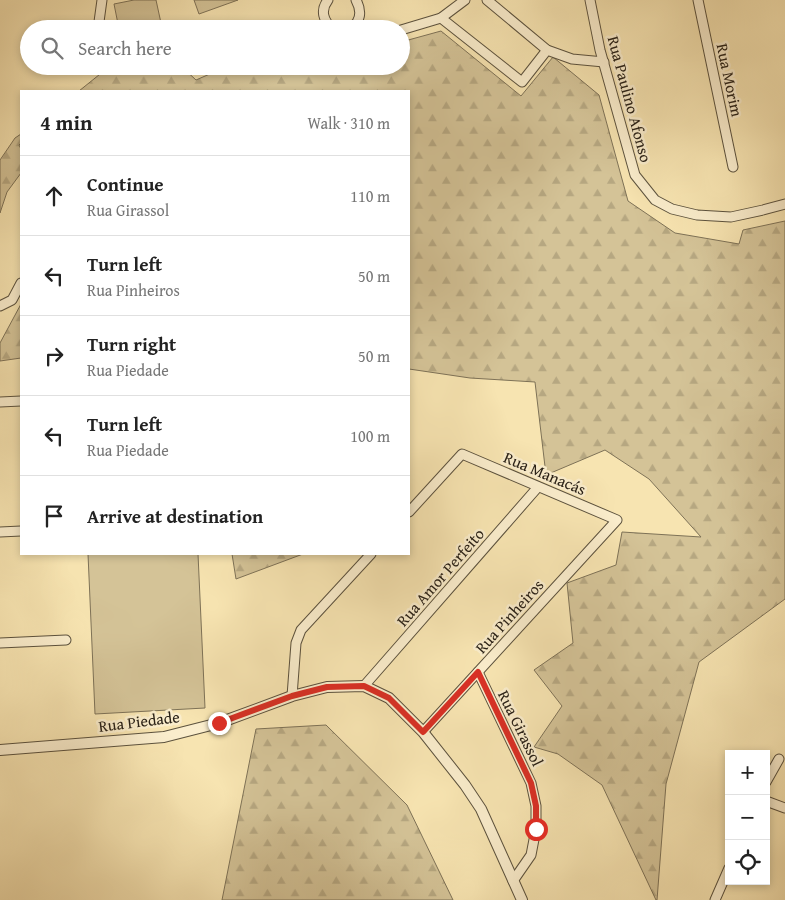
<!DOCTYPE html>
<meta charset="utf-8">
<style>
:root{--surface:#fff;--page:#f2f2f2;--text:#222;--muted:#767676;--line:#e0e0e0}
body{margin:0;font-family:"Gentium Book Plus",serif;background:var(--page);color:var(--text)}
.controls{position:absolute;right:15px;bottom:15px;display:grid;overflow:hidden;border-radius:0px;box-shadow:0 2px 8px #0003}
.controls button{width:45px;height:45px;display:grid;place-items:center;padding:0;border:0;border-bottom:1px solid var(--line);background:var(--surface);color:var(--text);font:25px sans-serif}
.stop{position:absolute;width:15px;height:15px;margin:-11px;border:4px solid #d93025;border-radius:50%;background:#fff}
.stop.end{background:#d93025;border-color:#fff;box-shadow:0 1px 5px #0008}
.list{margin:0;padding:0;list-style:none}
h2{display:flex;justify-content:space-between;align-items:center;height:65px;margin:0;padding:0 20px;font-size:21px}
h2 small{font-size:16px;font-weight:400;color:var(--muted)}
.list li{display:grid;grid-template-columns:32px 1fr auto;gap:15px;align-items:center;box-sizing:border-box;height:80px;padding:0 20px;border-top:1px solid var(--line)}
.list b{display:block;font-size:19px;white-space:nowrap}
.list p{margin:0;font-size:16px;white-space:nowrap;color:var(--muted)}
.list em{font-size:16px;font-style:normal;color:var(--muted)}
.icon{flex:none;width:28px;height:28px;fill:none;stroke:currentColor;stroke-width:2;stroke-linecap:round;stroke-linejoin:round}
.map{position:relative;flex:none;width:785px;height:900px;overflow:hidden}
.search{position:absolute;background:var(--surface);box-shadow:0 2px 8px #0003;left:20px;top:20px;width:390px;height:55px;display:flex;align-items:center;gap:12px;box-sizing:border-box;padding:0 18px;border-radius:28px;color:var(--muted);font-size:19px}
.panel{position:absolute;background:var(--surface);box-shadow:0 2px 8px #0003;left:20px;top:90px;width:390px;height:465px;border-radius:0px}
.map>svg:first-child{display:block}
.green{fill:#d4c397;stroke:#7e7257}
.forest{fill:url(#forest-firs);stroke:#7e7257}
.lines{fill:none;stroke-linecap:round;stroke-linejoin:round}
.minor-casing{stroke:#5c523e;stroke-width:11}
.tertiary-casing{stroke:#5c523e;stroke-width:12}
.minor{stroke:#faedcc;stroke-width:9}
.tertiary{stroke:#faedcc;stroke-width:10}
.route{stroke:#d93025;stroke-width:6}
.labels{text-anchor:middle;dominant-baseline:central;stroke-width:5;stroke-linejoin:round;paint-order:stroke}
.street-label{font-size:16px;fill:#292117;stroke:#faedcc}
</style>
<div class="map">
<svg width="785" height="900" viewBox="0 0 785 900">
<defs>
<pattern id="forest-firs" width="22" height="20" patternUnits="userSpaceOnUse" patternTransform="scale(1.25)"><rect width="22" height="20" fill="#d4c397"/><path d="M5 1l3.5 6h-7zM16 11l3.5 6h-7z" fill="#b6a781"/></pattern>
</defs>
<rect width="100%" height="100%" fill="#f7e4b1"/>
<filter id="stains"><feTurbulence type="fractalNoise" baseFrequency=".004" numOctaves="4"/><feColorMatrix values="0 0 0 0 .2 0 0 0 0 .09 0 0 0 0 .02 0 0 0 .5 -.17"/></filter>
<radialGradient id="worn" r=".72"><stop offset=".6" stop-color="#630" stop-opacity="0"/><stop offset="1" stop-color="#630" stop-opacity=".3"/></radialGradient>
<g class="green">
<polygon points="134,0 156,0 161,23 134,29 119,29 114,4"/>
<polygon points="194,0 238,0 199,14"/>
<polygon points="88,554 198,554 205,708 95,714"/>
</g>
<g class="forest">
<polygon points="441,31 521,96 553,57 599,95 628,201 675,233 739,244 743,230 785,221 785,599 699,662 666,784 657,900 656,900 602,785 558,754 534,747 562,706 534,670 573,643 567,583 616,565 622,532 701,537 649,479 605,450 546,475 535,382 470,378 409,369 409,91 79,91 110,66 181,66 196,80 228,66 401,66 401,42"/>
<polygon points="21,134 21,143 19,145 21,149 21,173 7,192 0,213 0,160 15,138"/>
<polygon points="21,304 21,358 0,361 0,343"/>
<polygon points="232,554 303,554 236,579"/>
<polygon points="326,725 407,805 453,900 222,900 256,729"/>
</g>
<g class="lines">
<defs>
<g id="minor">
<path d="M 328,0 C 320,10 323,21 333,29"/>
<polyline points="487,0 547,50 572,59 604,62"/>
<polyline points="590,0 600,50 635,175 655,200 672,209 697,215 731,217 763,210 785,204"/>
<polyline points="698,0 733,167"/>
<polyline points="441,18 522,82 547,50"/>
<polyline points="98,29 102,0"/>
<path d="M 350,29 C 361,22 362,11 356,0"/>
<polyline points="401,30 441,18 465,0"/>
<polyline points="0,306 12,300 21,283"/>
<polyline points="0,402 21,401"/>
<polyline points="409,512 462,454 617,520 423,732"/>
<polyline points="0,532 21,531"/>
<polyline points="0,643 66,640"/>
<polyline points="478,672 531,783 536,806 536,829 531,855 513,881"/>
<polyline points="364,686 538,487"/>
<polyline points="292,696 296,643 301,630 371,554"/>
<polyline points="766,782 779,759"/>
<polyline points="766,801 785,808"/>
<polyline points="715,900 729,868"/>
</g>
<polyline id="tertiary" points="0,750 164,737 219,723 292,696 327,687 364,686 389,698 423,732 465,785 481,809 522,900"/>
</defs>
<use href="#minor" class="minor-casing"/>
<use href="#tertiary" class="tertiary-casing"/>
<use href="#minor" class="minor"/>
<use href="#tertiary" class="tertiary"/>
</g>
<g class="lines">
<polyline class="route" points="219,723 292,696 327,687 364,686 389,698 423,732 478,672 531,783 536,806 536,829"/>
</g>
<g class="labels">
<g class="street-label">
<text transform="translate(730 80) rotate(78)">Rua Morim</text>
<text transform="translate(630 99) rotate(75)">Rua Paulino Afonso</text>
<text transform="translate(545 473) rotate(23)">Rua Manacás</text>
<text transform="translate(440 577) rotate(-49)">Rua Amor Perfeito</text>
<text transform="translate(509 616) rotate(-48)">Rua Pinheiros</text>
<text transform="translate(139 721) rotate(-7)">Rua Piedade</text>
<text transform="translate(521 728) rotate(64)">Rua Girassol</text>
</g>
</g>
<rect width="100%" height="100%" filter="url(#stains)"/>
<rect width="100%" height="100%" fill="url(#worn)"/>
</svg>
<div class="controls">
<button>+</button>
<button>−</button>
<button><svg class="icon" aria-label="locate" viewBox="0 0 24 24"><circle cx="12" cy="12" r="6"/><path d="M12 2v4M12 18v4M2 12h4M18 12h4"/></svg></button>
</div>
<div class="stop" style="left:536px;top:829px"></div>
<div class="stop end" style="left:219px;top:723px"></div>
<div class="search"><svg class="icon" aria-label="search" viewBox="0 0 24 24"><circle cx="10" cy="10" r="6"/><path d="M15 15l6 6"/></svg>Search here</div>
<section class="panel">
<h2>4 min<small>Walk · 310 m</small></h2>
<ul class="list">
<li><svg class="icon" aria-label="ahead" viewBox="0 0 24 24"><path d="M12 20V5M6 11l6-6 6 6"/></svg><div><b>Continue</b><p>Rua Girassol</p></div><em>110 m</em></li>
<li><svg class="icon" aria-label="left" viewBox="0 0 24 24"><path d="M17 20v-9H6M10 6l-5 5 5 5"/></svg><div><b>Turn left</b><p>Rua Pinheiros</p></div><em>50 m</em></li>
<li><svg class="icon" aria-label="right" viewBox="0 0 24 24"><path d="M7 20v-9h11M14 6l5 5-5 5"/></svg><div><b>Turn right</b><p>Rua Piedade</p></div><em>50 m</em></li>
<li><svg class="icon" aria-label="left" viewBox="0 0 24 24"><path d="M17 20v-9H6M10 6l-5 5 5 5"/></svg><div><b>Turn left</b><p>Rua Piedade</p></div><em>100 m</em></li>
<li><svg class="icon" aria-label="arrive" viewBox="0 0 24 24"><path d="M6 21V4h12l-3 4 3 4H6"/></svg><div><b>Arrive at destination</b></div></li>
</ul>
</section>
</div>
